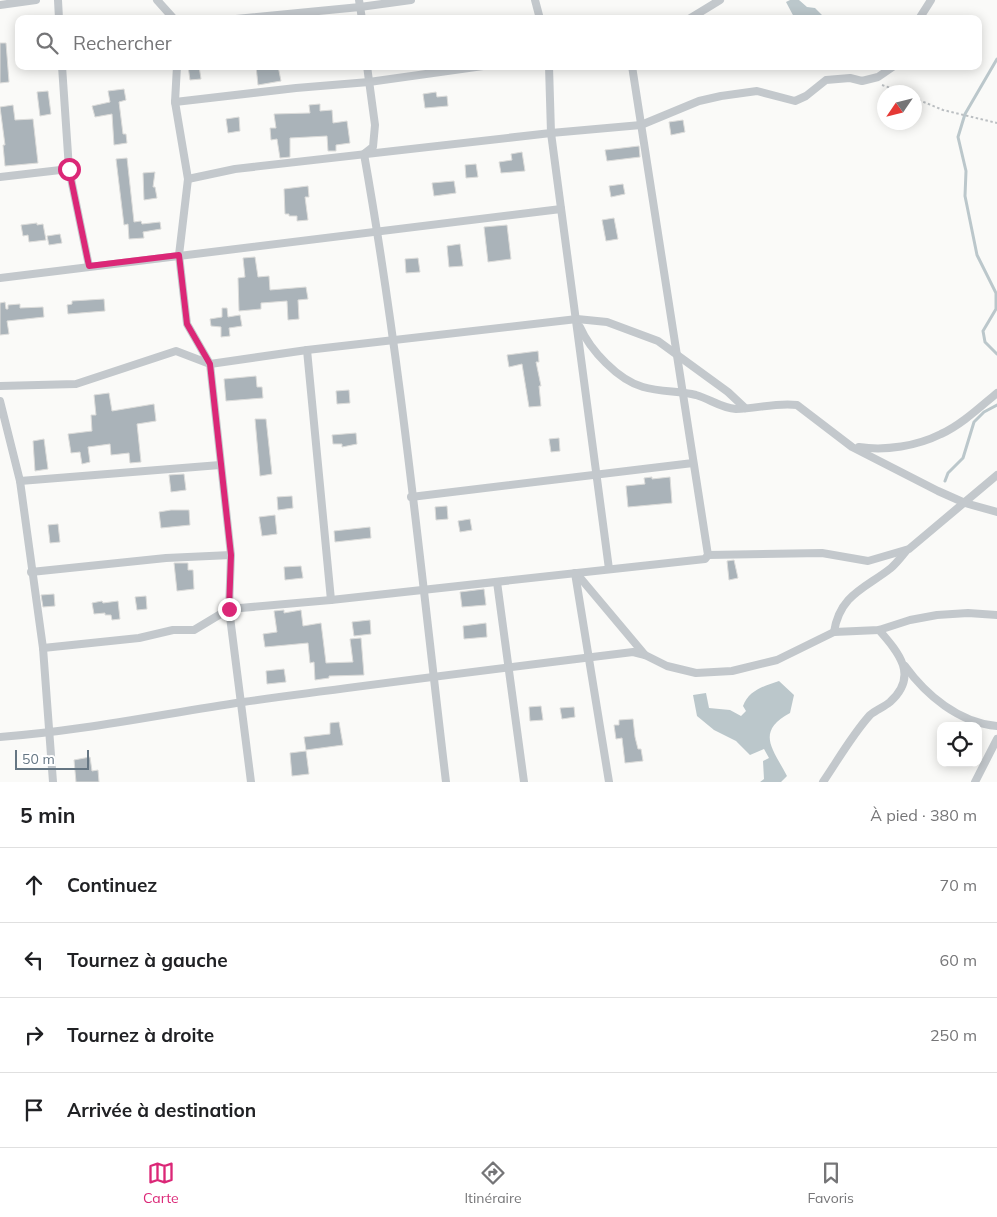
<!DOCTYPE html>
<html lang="fr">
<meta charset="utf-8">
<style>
:root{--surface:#fff;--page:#f6f6f6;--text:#202124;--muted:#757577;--line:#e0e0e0;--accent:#db2777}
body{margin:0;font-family:Mulish,sans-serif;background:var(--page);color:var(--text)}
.controls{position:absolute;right:15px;bottom:15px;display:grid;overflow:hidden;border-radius:10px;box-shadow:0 2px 12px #0003}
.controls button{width:45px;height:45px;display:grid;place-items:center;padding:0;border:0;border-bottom:1px solid var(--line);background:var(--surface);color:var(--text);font:25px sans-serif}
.compass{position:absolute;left:877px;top:85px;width:45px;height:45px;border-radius:50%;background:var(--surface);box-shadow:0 2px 12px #0003;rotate:235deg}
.scale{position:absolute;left:15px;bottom:12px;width:74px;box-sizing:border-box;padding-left:5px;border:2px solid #657683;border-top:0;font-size:14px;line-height:18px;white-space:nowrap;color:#657683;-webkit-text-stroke:4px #fff;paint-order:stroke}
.stop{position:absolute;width:15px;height:15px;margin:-11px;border:4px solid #db2777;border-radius:50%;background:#fff}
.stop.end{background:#db2777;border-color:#fff;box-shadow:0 1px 5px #0008}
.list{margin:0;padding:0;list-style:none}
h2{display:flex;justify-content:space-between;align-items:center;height:65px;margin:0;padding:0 20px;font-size:21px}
h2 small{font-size:16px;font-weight:400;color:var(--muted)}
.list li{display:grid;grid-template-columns:32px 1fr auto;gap:15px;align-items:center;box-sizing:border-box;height:75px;padding:0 20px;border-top:1px solid var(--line)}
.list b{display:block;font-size:19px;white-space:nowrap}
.list em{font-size:16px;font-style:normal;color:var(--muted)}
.icon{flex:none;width:28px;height:28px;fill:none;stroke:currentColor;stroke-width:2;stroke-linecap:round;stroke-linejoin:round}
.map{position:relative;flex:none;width:997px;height:782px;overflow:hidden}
.search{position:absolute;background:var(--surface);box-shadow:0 2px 12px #0003;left:15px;right:15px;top:15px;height:55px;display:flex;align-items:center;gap:12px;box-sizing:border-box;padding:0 18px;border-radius:10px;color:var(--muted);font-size:19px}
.sheet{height:365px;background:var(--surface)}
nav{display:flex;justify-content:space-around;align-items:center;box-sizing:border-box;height:70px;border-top:1px solid var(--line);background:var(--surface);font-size:14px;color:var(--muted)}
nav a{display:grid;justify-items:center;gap:2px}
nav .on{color:var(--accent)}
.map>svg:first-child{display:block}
.water{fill:#bbc7cb}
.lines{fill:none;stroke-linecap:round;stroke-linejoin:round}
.stream{stroke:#bbc7cb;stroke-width:3}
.building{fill:#aab3b9;stroke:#dcdcda}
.path{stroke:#bbbfc2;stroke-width:2;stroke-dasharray:2.5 2.5;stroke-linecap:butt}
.street{stroke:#c3c8cc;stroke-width:8}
.route{stroke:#db2777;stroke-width:6}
</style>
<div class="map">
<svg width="997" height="782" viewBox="0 0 997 782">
<rect width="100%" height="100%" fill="#fafaf8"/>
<g class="water">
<polygon points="790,0 799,0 807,7 815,8 826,19 795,19 786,2"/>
<path d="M 779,681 L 794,695 L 790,713 C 755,732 773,749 787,776 L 781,782 L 760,782 L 764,779 L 763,761 L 769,758 L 764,749 L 750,755 L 736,741 L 714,730 L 697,716 L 693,695 L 706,693 L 709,708 L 730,710 L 741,716 L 746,711 L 743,706 C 749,690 764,686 779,681 Z"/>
</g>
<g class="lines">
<g class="stream">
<polyline points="997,59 965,114 958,137 966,171 965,196 977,255 996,293 996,309 983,331 985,342 997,354"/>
<polyline points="945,481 948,473 963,458 974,422 984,412 997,405"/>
</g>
</g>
<g class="building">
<polygon points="0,43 6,43 9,82 0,83"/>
<polygon points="188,66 199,66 201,79 190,80"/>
<polygon points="256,66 278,66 281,81 258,85"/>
<polygon points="124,89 126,100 119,102 123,134 126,134 127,143 114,145 112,114 95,117 92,106 110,102 108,91"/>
<polygon points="48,91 51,114 40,116 37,92"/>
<polygon points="436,92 437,97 447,96 448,106 425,108 423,94"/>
<polygon points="320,104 320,111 332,110 333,123 347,121 350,143 336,145 336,151 328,151 327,136 290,138 290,157 280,158 277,139 271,140 270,128 276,128 274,114 310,113 309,105"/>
<polygon points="13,105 15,120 33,119 38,163 5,166 3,145 5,145 0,107"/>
<polygon points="239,117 240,131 228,133 226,119"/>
<polygon points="683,120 685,132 671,135 669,122"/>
<polygon points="639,146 640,157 607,161 605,150"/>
<polygon points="522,152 525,171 501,173 499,162 512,160 511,154"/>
<polygon points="127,158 134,222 141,221 142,224 160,222 161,229 143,232 144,238 129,239 128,224 124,225 116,159"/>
<polygon points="476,164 478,177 466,178 465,165"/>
<polygon points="155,172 153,187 155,187 157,198 144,200 143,173"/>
<polygon points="454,181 456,193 434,196 432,183"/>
<polygon points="623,184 625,194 611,197 609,186"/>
<polygon points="308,186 309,197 305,197 308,220 297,221 297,216 289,216 289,214 285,214 284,189"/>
<polygon points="614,218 618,239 606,241 602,220"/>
<polygon points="37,223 37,225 43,224 46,240 29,242 28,235 23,236 21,225"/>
<polygon points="507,225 511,259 488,262 484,227"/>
<polygon points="60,234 62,243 49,245 47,236"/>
<polygon points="460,244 463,266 449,267 447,246"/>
<polygon points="255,257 258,277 269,276 270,290 306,287 308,299 298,300 299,319 288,320 287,301 261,303 261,309 239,311 238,278 245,277 243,258"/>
<polygon points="418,258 420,272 406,273 405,259"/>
<polygon points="104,299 105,311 68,314 67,305 72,304 72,301"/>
<polygon points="5,302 6,309 8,309 8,305 20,304 20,308 43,307 44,317 7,321 9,334 0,335 0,303"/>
<polygon points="222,308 227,308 228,317 240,315 242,326 229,328 230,336 221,337 221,327 211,326 210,319 222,317"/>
<polygon points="538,351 539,362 536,362 541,386 539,386 541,406 529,407 522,364 509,367 507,355"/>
<polygon points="256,376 257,387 262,387 263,398 226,401 224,379"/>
<polygon points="349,390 350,403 337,404 336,391"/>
<polygon points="109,393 112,411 154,404 156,421 137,424 141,462 130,463 129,453 111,455 110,444 88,447 90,462 82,464 80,452 71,453 68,434 92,431 91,415 96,415 94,395"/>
<polygon points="255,419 266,419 272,474 260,476"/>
<polygon points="356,433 357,444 342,447 342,444 333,444 332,435"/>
<polygon points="559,438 560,451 551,452 549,439"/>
<polygon points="44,439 48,469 35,471 33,441"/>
<polygon points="184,474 186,490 171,492 169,475"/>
<polygon points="652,477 652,479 670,477 672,503 628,507 626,486 645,484 644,478"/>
<polygon points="292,496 293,508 278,510 277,497"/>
<polygon points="447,506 448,519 436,520 435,507"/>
<polygon points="171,510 189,510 190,525 161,528 159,512"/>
<polygon points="275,515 277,534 262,536 259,517"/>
<polygon points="470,519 472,530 460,532 458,521"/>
<polygon points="58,524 60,542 50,543 48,525"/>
<polygon points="370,527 371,538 335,542 334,531"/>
<polygon points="734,560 738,578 729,580 727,561"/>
<polygon points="174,563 188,563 188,570 193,570 194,589 177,591"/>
<polygon points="301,566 303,578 285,580 284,567"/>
<polygon points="484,589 486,605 462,607 460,592"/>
<polygon points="54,594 55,606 43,607 41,595"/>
<polygon points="146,596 147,609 137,610 135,597"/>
<polygon points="102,601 103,603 118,601 120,619 112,620 111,615 105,615 105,613 94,614 92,603"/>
<polygon points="284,610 284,613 301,610 303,626 321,623 326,663 353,662 350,639 361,638 364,675 329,676 329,678 315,680 314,662 310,663 308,643 265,647 263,634 277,632 274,611"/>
<polygon points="370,620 371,634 354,636 352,622"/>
<polygon points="486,623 487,637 464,639 463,626"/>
<polygon points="284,669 286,682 267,684 266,671"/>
<polygon points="541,706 543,720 530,721 529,707"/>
<polygon points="574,707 575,717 562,719 560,708"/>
<polygon points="633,719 635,737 638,749 641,749 643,761 625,763 622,738 616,739 614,725 619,725 619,720"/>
<polygon points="339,722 343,745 306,750 304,737 330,734 330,723"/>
<polygon points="306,751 309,774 292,776 290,753"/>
<polygon points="90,757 92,771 98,770 99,782 76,782 74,760"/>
</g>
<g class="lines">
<g class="path">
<polyline points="882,85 902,92"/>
<polyline points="914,98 943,110 997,123"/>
</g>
<g class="street">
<polyline points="58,0 59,19"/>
<polyline points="157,0 174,19"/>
<polyline points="359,0 362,19"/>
<polyline points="535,0 540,19"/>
<polyline points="0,5 36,0"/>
<polyline points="236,19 360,7 411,0"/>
<polyline points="689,19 720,0"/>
<polyline points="919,19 931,0"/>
<polyline points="62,66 69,169 89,266"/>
<polyline points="177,66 175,102 188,179 179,255 187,324 210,364 231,555 229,609 251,782"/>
<path d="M 367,66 L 375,125 L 373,147 L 364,154 C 401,362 421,573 446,782"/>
<polyline points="549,66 551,133 609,569"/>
<polyline points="175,102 296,88 369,82 483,66"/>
<polyline points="0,177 69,169"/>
<polyline points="188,179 235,169 551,133 641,125 699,101 721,96 757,91 795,101 806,96 826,80 850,78 862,81 878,77 894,66"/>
<polyline points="0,278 561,209"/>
<path d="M 580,327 C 590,350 618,380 643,387 C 660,392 679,391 696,395 C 710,399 721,408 736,409 C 756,409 777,402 797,405 L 852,447 L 938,491 L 965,503 L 997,512"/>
<polyline points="307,350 331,600"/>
<polyline points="0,386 76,384 176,351 210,364 307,350 577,319 607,322 658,341 728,392 745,408"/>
<polyline points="0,401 20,481 43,648 53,782"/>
<path d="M 859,447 C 886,451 917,446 941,434 C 961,425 980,407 997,393"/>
<polyline points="20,481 220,465"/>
<polyline points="411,497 693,463"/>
<polyline points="708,555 822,553 868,561 909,549 997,475"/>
<polyline points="31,572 166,558 231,555"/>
<polyline points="575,573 609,782"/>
<polyline points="577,574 645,655"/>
<polyline points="497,582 524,782"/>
<path d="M 834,632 C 840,594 866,588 891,568 C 897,563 902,556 907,550"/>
<polyline points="43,648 139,638 173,630 194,630 229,609 331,600 705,559 708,555 632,66"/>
<path d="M 905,666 C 926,695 959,723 997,726"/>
<path d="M 0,737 C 82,731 162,714 243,702 C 373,684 503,668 633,652 L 645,655 L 667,666 L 696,673 L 732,671 L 777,660 L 834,632 L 879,630 L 910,620 L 937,615 L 968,613 L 997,615"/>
<path d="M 823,782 C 838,760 852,735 870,715 C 876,710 884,707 890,702 C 919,676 899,653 879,630"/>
<polyline points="975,782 997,739"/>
</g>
</g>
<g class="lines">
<polyline class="route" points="69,169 89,266 179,255 187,324 210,364 231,555 229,609"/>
</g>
</svg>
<div class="controls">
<button><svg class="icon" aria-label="locate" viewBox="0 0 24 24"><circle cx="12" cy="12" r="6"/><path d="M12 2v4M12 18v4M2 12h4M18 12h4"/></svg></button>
</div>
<svg class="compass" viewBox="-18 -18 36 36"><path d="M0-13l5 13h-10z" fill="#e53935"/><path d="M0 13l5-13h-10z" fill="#757577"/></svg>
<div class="scale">50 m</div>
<div class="stop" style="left:69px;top:169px"></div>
<div class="stop end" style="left:229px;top:609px"></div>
<div class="search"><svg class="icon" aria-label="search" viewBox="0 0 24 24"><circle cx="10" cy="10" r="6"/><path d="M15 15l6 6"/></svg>Rechercher</div>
</div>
<section class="sheet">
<h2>5 min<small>À pied · 380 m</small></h2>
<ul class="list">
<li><svg class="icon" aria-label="ahead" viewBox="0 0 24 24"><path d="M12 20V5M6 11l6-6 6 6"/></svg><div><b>Continuez</b></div><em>70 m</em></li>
<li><svg class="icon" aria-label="left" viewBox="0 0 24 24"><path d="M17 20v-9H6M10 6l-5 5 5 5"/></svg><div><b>Tournez à gauche</b></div><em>60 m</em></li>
<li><svg class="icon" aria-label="right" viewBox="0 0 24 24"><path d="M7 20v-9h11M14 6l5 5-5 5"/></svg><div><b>Tournez à droite</b></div><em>250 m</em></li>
<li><svg class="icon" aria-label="arrive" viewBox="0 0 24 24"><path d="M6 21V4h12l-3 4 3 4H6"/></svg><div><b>Arrivée à destination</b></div></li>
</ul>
</section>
<nav>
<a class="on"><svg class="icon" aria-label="map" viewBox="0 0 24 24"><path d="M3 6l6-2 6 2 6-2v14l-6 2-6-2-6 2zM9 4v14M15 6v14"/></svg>Carte</a>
<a><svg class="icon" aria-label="directions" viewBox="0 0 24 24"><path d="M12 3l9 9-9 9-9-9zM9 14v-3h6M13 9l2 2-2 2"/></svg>Itinéraire</a>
<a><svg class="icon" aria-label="saved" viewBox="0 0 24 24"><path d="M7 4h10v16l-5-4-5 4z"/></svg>Favoris</a>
</nav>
